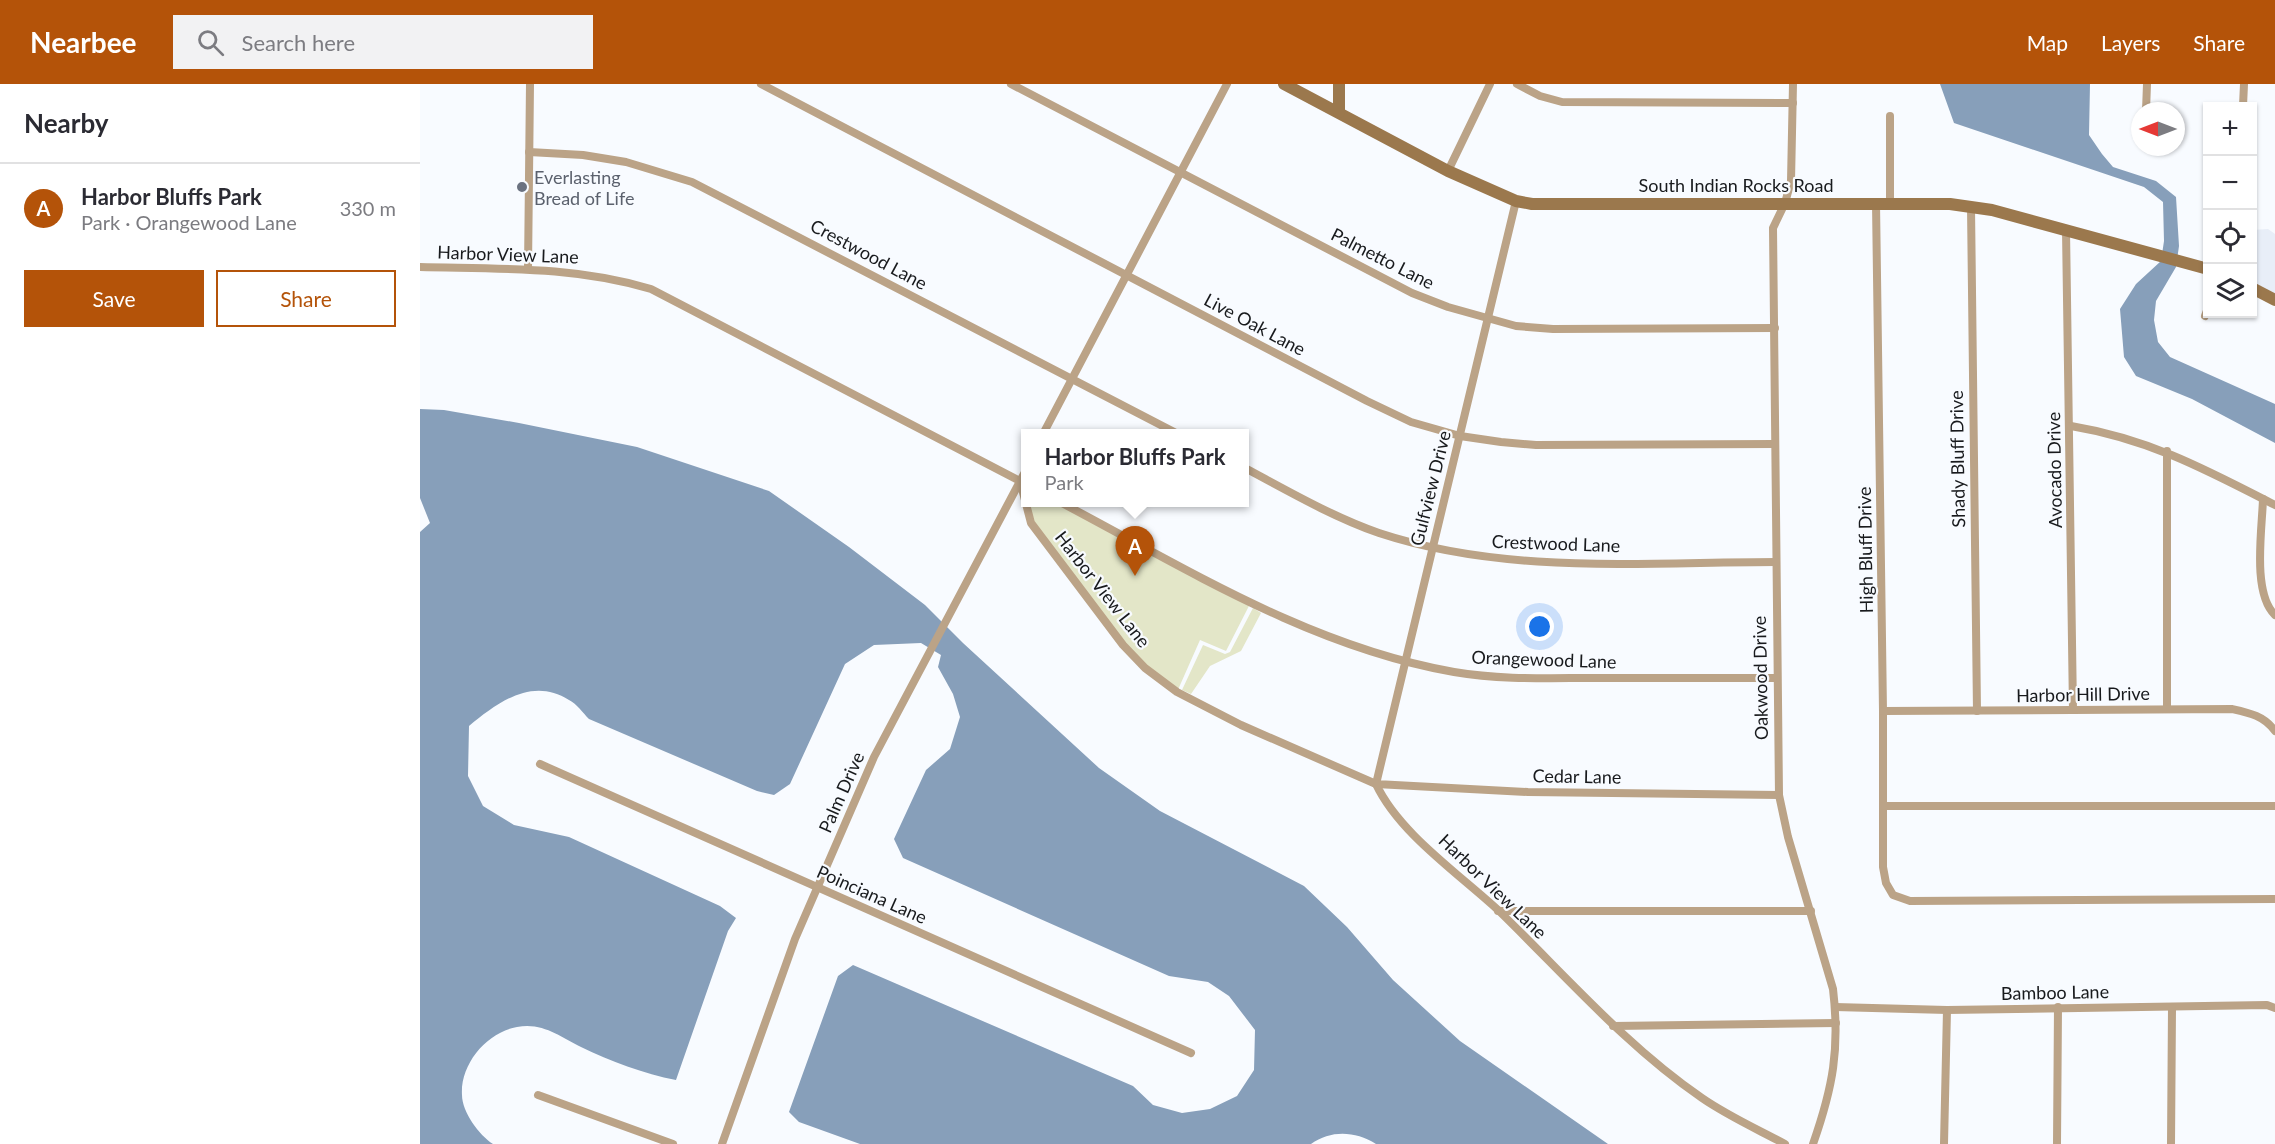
<!DOCTYPE html>
<meta charset="utf-8">
<style>
:root{--surface:#fff;--page:#f2f2f3;--text:#2b2b33;--muted:#7c7c81;--line:#e1e1e2;--accent:#b45309}
body{margin:0;font-family:Lato,sans-serif;background:var(--page);color:var(--text)}
.controls{position:absolute;right:18px;top:18px;display:grid;overflow:hidden;border-radius:0px;box-shadow:0 2px 4px #0004}
.controls button{width:54px;height:54px;display:grid;place-items:center;padding:0;border:0;border-bottom:2px solid var(--line);background:var(--surface);color:var(--text);font:30px sans-serif}
.compass{position:absolute;left:1711px;top:18px;width:54px;height:54px;border-radius:50%;background:var(--surface);box-shadow:0 2px 4px #0004;rotate:270deg}
.you{position:absolute;left:1120px;top:543px;width:21px;height:21px;margin:-15px;border:4px solid #fff;border-radius:50%;background:#1a73e8;box-shadow:0 0 0 9px #1a73e833}
.badge{display:grid;place-items:center;width:39px;height:39px;border-radius:50%;background:var(--accent);color:#fff;font-size:20px;font-weight:700}
.pin{position:absolute;translate:-50% -50px;filter:drop-shadow(0 2px 3px #0008)}
.pin::after{content:'';position:absolute;top:32px;width:21px;height:18px;background:inherit;clip-path:polygon(0 0,100% 0,50% 100%)}
.popup{position:absolute;left:601px;top:345px;width:228px;height:78px;box-sizing:border-box;display:grid;place-content:center;border-radius:0px;background:var(--surface);filter:drop-shadow(0 2px 4px #0005);font-size:20px;white-space:nowrap;color:var(--muted)}
.popup b{font-size:22px;color:var(--text)}
.popup::after{content:'';position:absolute;left:50%;top:100%;margin-left:-12px;border:12px solid transparent;border-top-color:var(--surface)}
.list{margin:0;padding:0;list-style:none}
h2{display:flex;justify-content:space-between;align-items:center;height:78px;margin:0;padding:0 24px;font-size:26px}
h2 small{font-size:20px;font-weight:400;color:var(--muted)}
.list li{display:grid;grid-template-columns:39px 1fr auto;gap:18px;align-items:center;box-sizing:border-box;height:90px;padding:0 24px;border-top:2px solid var(--line)}
.list b{display:block;font-size:22px;white-space:nowrap}
.list p{margin:0;font-size:20px;white-space:nowrap;color:var(--muted)}
.list em{font-size:20px;font-style:normal;color:var(--muted)}
.actions{display:flex;gap:12px;padding:18px 24px}
.actions a{flex:1;padding:14px 0;border:2px solid var(--accent);border-radius:0px;text-align:center;font-size:21px;color:var(--accent)}
.actions .main{background:var(--accent);color:#fff}
.icon{flex:none;width:33px;height:33px;fill:none;stroke:currentColor;stroke-width:2;stroke-linecap:round;stroke-linejoin:round}
.map{position:relative;flex:none;width:1855px;height:1060px;overflow:hidden}
header{display:flex;align-items:center;gap:36px;box-sizing:border-box;height:84px;padding:0 30px;background:var(--accent);color:#fff}
header strong{font-size:28px}
nav{display:flex;gap:33px;margin-inline-start:auto;font-size:21px}
.search{width:420px;height:54px;background:var(--page);display:flex;align-items:center;gap:15px;box-sizing:border-box;padding:0 21px;border-radius:0px;color:var(--muted);font-size:22px}
main{display:flex}
aside{flex:1;background:var(--surface)}
.map>svg:first-child{display:block}
.built{fill:#e8eef8}
.green{fill:#e3e6c8}
.water{fill:#879fba}
.lines{fill:none;stroke-linecap:round;stroke-linejoin:round}
.street{stroke:#bba387;stroke-width:8}
.secondary{stroke:#9b784d;stroke-width:12}
.worship-dot{fill:#6b7280;stroke:#f8fbff;stroke-width:2}
.labels{text-anchor:middle;dominant-baseline:central;stroke-width:4.5;stroke-linejoin:round;paint-order:stroke}
.worship-label{font-size:18px;fill:#5b616d;stroke:#f8fbff;text-anchor:start}
.street-label{font-size:18px;fill:#181a1d;stroke:#f8fbff}
</style>
<header>
<strong>Nearbee</strong>
<div class="search"><svg class="icon" aria-label="search" viewBox="0 0 24 24"><circle cx="10" cy="10" r="6"/><path d="M15 15l6 6"/></svg>Search here</div>
<nav><a>Map</a><a>Layers</a><a>Share</a></nav>
</header>
<main>
<aside>
<h2>Nearby<small></small></h2>
<ul class="list">
<li><span class="badge">A</span><div><b>Harbor Bluffs Park</b><p>Park · Orangewood Lane</p></div><em>330 m</em></li>
</ul>
<div class="actions"><a class="main">Save</a><a>Share</a></div>
</aside>
<div class="map">
<svg width="1855" height="1060" viewBox="0 0 1855 1060">
<rect width="100%" height="100%" fill="#f8fbff"/>
<polygon class="built" points="1848,145 1855,150 1855,211 1833,199 1832,146"/>
<g class="green">
<polygon points="600,397 605,400 606,418 640,419 831,518 806,567 780,556 757,608 725,584 611,439"/>
<polygon points="833,524 841,529 821,567 790,582 771,610 762,606 783,561 805,570 810,568"/>
</g>
<g class="water">
<polygon points="1520,0 1670,0 1669,51 1682,70 1693,83 1736,97 1756,113 1759,162 1756,183 1736,217 1734,236 1738,258 1750,273 1855,320 1855,359 1772,315 1716,292 1704,273 1700,225 1716,200 1741,177 1744,157 1743,118 1724,103 1534,39"/>
<path d="M 0,325 L 24,326 L 99,339 L 217,363 L 349,407 L 429,463 L 505,521 L 543,559 L 679,684 L 740,727 L 884,802 L 927,843 L 973,896 L 1040,957 L 1188,1060 L 956,1060 C 935,1047 911,1046 891,1060 L 440,1060 L 379,1038 L 369,1028 L 418,892 L 433,881 L 713,1002 L 733,1021 L 762,1029 L 790,1025 L 817,1012 L 834,986 L 835,946 L 809,912 L 788,898 L 749,892 L 483,774 L 474,755 L 506,686 L 530,665 L 540,633 L 533,610 L 518,583 L 521,571 L 501,559 L 454,561 L 425,580 L 370,700 L 354,711 L 337,707 L 169,635 C 163,629 157,620 149,616 C 112,592 77,619 49,642 L 48,692 L 63,722 L 94,741 L 149,753 L 300,822 L 316,834 L 308,847 L 256,996 C 224,990 190,977 161,963 C 140,953 123,938 97,943 C 67,948 40,980 42,1011 C 42,1028 59,1051 73,1060 L 0,1060 L 0,448 L 10,439 L 0,414 Z"/>
</g>
<g class="lines">
<g class="street">
<polyline points="341,0 947,317 991,338 1040,352 1081,358 1116,361 1354,360"/>
<polyline points="591,0 992,209 1028,223 1096,242 1133,245 1355,244"/>
<polyline points="1097,0 1120,12 1142,18 1373,19"/>
<path d="M 1373,0 L 1371,97 L 1365,119 L 1353,144 L 1359,711 L 1368,753 L 1413,905 C 1420,965 1413,1003 1393,1060"/>
<polyline points="1823,22 1824,0"/>
<polyline points="1726,27 1727,0"/>
<polyline points="1470,32 1470,119"/>
<polyline points="109,68 163,71 206,78 272,98 758,350"/>
<polyline points="1028,87 1070,0"/>
<polyline points="1096,117 956,700 1108,708 1359,711"/>
<polyline points="1456,119 1463,627 1463,783 1466,799 1473,811 1490,817 1855,815"/>
<polyline points="1551,123 1557,627"/>
<polyline points="1646,146 1653,626"/>
<path d="M 0,183 C 79,185 155,182 231,205 L 600,397 L 611,439 L 703,561 L 725,584 L 757,608 L 821,641 L 956,700 C 979,749 1038,789 1078,826 C 1144,890 1205,961 1282,1014 C 1308,1032 1337,1045 1365,1060"/>
<polyline points="108,185 110,0"/>
<polyline points="1785,232 1788,224"/>
<path d="M 1651,342 C 1729,355 1785,385 1855,421"/>
<polyline points="623,350 807,0"/>
<polyline points="1747,367 1747,625"/>
<path d="M 825,384 C 868,407 913,433 959,449 C 1086,491 1224,478 1356,478"/>
<path d="M 1843,415 C 1842,446 1832,509 1855,531"/>
<path d="M 640,418 C 767,485 891,563 1034,588 C 1081,596 1127,594 1174,594 C 1235,594 1295,594 1356,594"/>
<path d="M 1463,627 L 1812,625 C 1830,629 1844,632 1855,647"/>
<polyline points="120,680 771,969"/>
<polyline points="1463,722 1855,722"/>
<polyline points="1078,827 1391,827"/>
<polyline points="1415,923 1527,926 1847,921 1855,924"/>
<polyline points="1193,942 1416,939"/>
<polyline points="118,1011 253,1060"/>
<polyline points="302,1060 375,855 454,673 606,386"/>
<polyline points="1524,1060 1527,926"/>
<polyline points="1637,1060 1638,923"/>
<polyline points="1751,1060 1752,924"/>
</g>
<g class="secondary">
<polyline points="864,0 1028,87 1096,117 1112,120 1530,120 1572,126 1788,185"/>
<polyline points="919,28 919,0"/>
<polyline points="1832,204 1855,216"/>
</g>
</g>
<circle class="worship-dot" cx="102" cy="103" r="6"/>
<g class="labels">
<g class="worship-label">
<text x="114" y="93">Everlasting<tspan x="114" dy="21">Bread of Life</tspan></text>
</g>
<g class="street-label">
<text x="1316" y="101">South Indian Rocks Road</text>
<text transform="translate(88 170) rotate(2)">Harbor View Lane</text>
<text transform="translate(449 170) rotate(28)">Crestwood Lane</text>
<text transform="translate(963 174) rotate(27)">Palmetto Lane</text>
<text transform="translate(835 240) rotate(28)">Live Oak Lane</text>
<text transform="translate(1537 375) rotate(-91)">Shady Bluff Drive</text>
<text transform="translate(1634 386) rotate(-91)">Avocado Drive</text>
<text transform="translate(1010 404) rotate(-76)">Gulfview Drive</text>
<text transform="translate(1136 459) rotate(2)">Crestwood Lane</text>
<text transform="translate(1445 466) rotate(-91)">High Bluff Drive</text>
<text transform="translate(683 505) rotate(52)">Harbor View Lane</text>
<text transform="translate(1124 575) rotate(2)">Orangewood Lane</text>
<text transform="translate(1340 594) rotate(-91)">Oakwood Drive</text>
<text transform="translate(1663 610) rotate(-1)">Harbor Hill Drive</text>
<text transform="translate(1157 692) rotate(1)">Cedar Lane</text>
<text transform="translate(421 708) rotate(-66)">Palm Drive</text>
<text transform="translate(1073 802) rotate(44)">Harbor View Lane</text>
<text transform="translate(452 810) rotate(24)">Poinciana Lane</text>
<text transform="translate(1635 908) rotate(-1)">Bamboo Lane</text>
</g>
</g>
</svg>
<div class="controls">
<button>+</button>
<button>−</button>
<button><svg class="icon" aria-label="locate" viewBox="0 0 24 24"><circle cx="12" cy="12" r="6"/><path d="M12 2v4M12 18v4M2 12h4M18 12h4"/></svg></button>
<button><svg class="icon" aria-label="layers" viewBox="0 0 24 24"><path d="M12 4l9 5-9 5-9-5zM3 14l9 5 9-5"/></svg></button>
</div>
<svg class="compass" viewBox="-18 -18 36 36"><path d="M0-13l5 13h-10z" fill="#e53935"/><path d="M0 13l5-13h-10z" fill="#7c7c81"/></svg>
<div class="you"></div>
<div class="pin badge" style="left:715px;top:492px">A</div>
<div class="popup"><b>Harbor Bluffs Park</b>Park</div>
</div>
</main>
